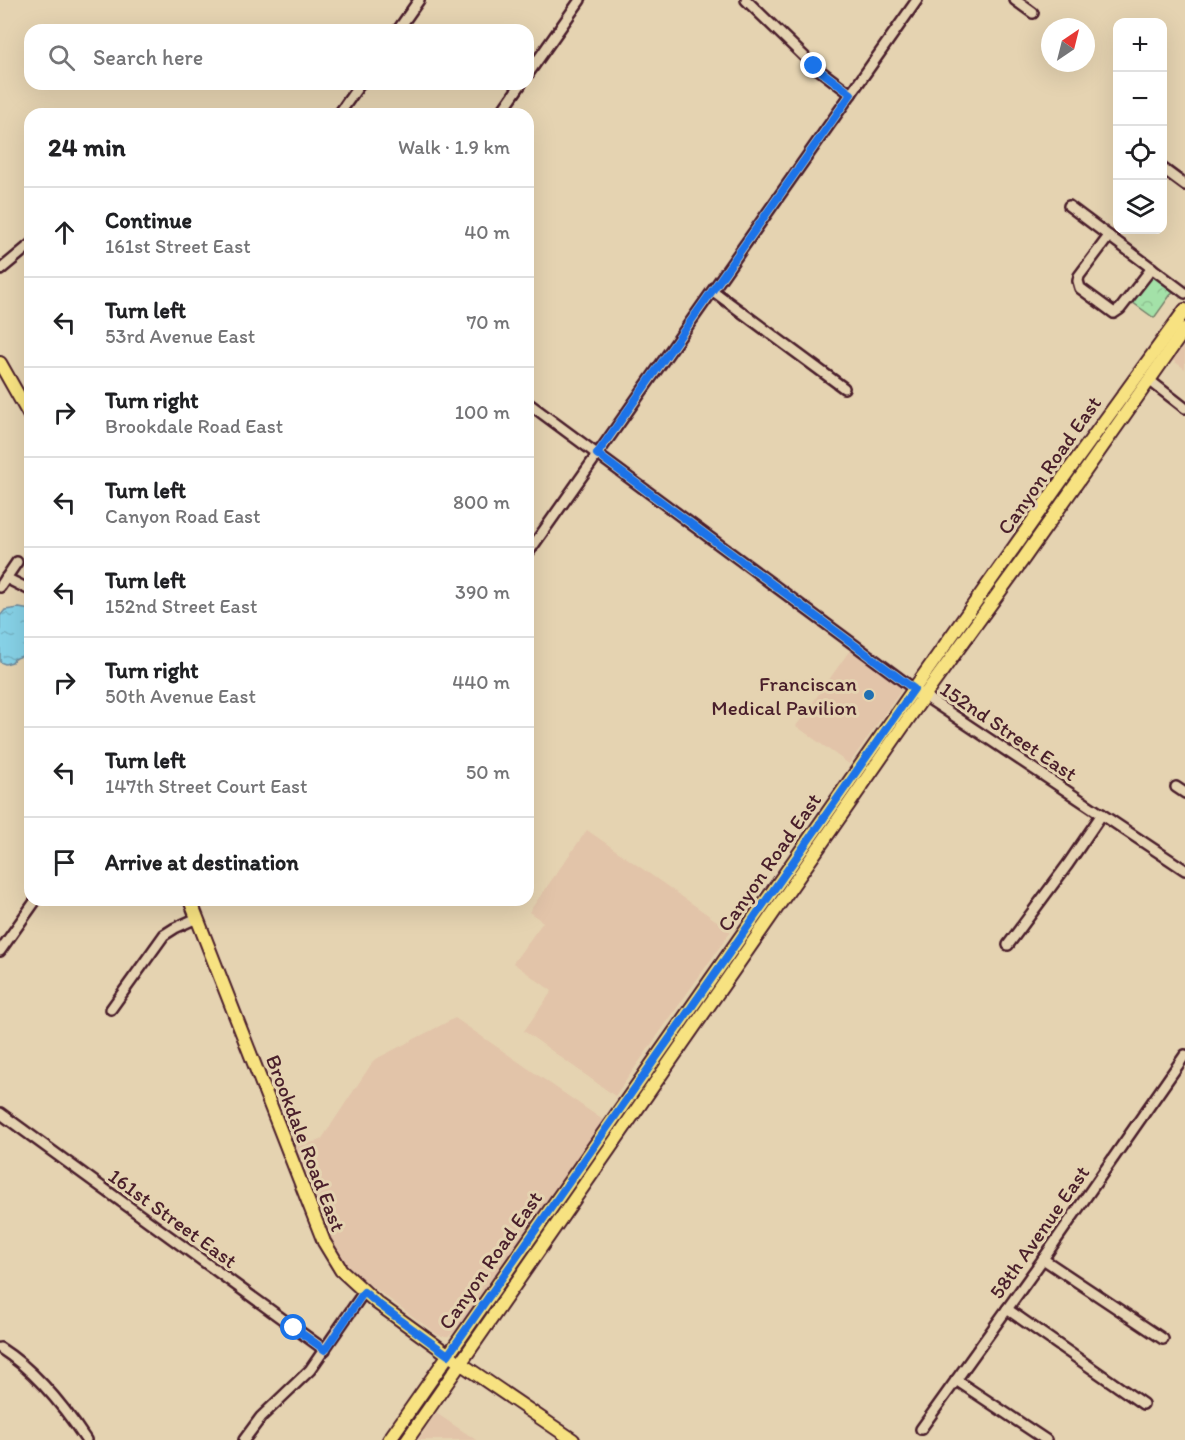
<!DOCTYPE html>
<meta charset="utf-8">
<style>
:root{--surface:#fff;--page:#f6f6f6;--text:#202124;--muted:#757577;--line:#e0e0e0}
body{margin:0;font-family:Itim,sans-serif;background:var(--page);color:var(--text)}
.controls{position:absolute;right:18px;top:18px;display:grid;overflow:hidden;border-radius:12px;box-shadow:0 6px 24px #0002}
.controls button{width:54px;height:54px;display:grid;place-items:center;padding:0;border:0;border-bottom:2px solid var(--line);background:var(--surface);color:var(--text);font:30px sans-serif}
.compass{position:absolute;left:1041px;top:18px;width:54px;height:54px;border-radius:50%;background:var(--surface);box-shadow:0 6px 24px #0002;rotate:35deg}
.stop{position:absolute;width:18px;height:18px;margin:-14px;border:4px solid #1a73e8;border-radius:50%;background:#fff}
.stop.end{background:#1a73e8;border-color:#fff;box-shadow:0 2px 6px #0008}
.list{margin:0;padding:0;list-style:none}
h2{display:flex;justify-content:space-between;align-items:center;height:78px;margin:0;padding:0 24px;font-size:26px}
h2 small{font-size:20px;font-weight:400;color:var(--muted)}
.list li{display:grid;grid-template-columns:39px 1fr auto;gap:18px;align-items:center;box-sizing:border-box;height:90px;padding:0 24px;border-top:2px solid var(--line)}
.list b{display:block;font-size:22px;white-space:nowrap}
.list p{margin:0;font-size:20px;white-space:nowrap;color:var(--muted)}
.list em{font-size:20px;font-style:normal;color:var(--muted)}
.icon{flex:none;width:33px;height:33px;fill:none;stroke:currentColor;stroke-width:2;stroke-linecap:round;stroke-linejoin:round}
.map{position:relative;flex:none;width:1185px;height:1440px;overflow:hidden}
.search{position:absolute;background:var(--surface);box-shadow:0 6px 24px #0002;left:24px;top:24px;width:510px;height:66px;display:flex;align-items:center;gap:15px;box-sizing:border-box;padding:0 21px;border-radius:18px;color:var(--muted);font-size:22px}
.panel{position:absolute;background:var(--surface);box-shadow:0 6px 24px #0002;left:24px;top:108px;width:510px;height:798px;border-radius:18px}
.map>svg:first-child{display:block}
.built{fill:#e2c4a9}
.park{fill:url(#park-crowns);stroke:#76806a;stroke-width:1.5}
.water{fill:url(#water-ripples);stroke:#6e8a9b;stroke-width:1.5}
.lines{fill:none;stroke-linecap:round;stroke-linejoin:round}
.minor-casing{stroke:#4a1f2b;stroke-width:14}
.major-casing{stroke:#4a1f2b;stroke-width:16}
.minor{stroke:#e5d3b1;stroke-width:9}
.major{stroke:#f7e281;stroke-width:12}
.route{stroke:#1a73e8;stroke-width:8}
.poi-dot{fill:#1f6fb2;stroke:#e5d3b1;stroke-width:2}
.labels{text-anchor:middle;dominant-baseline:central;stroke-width:6;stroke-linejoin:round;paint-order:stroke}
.street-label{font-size:21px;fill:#4a1f2b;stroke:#e5d3b1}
.poi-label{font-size:21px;fill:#4a1f2b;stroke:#e5d3b1;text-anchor:end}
</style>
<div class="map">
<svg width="1185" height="1440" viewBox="0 0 1185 1440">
<defs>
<pattern id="park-crowns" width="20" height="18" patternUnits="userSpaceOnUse" patternTransform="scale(1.5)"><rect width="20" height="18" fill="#a3e1a8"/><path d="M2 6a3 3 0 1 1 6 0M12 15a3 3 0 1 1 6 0" fill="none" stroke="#8ec191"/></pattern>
<pattern id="water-ripples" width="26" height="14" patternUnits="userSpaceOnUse" patternTransform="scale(1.5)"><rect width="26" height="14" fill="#86d1e6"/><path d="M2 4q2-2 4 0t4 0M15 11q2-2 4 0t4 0" fill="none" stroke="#75b3c5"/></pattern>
</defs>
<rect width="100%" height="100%" fill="#e5d3b1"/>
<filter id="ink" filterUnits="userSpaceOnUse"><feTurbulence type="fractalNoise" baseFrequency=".0167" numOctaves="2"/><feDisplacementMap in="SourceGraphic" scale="12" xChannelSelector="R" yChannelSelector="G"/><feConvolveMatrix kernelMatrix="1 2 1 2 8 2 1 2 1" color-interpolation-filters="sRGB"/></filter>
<g filter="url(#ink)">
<g class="built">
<polygon points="1185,343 1185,369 1172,360"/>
<polygon points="850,650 903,688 849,764 796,726"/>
<polygon points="587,830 731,931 615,1096 524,1031 552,991 513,963 543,922 529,912"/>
<polygon points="455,1018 603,1120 456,1331 449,1336 442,1336 438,1335 362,1279 343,1260 330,1241 294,1147 321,1140 374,1060"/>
<polygon points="436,1413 445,1419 476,1440 418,1440"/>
</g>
<polygon class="park" points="1151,276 1155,276 1174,290 1154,318 1132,302"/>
<polygon class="water" points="19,608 30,610 30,645 24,650 22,656 14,659 12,662 5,664 0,662 0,616 5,610"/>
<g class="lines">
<defs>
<g id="minor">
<polyline points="746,0 814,66 851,94"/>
<polyline points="1015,0 1033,13"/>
<polyline points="398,30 419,0"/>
<polyline points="528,74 580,0"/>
<polyline points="339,114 360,84"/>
<polyline points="500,114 521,84"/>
<polyline points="1162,168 1185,185"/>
<polyline points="1069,206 1185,293"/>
<polyline points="1109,236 1079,276 1078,281 1080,288 1114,313 1120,309 1152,268"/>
<polyline points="0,270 30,245"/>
<polyline points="713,291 844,388"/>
<polyline points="1149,380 1185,408"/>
<polyline points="528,403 914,689 1185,870"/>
<polyline points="528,553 917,0"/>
<polyline points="6,578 30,590"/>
<polyline points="0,587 17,562"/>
<polyline points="1176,787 1185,793"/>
<polyline points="1008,945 1068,864 1102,814"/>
<polyline points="0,951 36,900"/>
<polyline points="111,1009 164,935 175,928 197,918"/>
<polyline points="0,1113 325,1350"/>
<polyline points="1043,1259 1163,1339"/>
<polyline points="1007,1309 1143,1404"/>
<path d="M 0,1348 C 36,1371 63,1405 86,1440"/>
<polyline points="956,1380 1046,1440"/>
<polyline points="921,1429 1043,1259 1185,1055"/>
<polyline points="244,1440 261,1417 310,1370 364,1292"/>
</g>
<g id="major">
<polyline points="0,363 30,416"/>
<polyline points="190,900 324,1242 341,1270 377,1303 460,1363 573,1440"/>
<polyline points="389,1440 914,689 1061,481 1185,310"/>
<polyline points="407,1440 924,696 1024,558 1185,329"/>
</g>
</defs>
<use href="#minor" class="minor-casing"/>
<use href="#major" class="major-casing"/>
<use href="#minor" class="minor"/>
<use href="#major" class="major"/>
</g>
</g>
<g class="lines" filter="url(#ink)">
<polyline class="route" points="294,1328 325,1350 364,1292 377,1303 448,1355 914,689 597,454 851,94 814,66"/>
</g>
<circle class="poi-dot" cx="869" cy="695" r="6"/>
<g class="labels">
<g class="street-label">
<text transform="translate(1049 465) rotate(-55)">Canyon Road East</text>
<text transform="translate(1009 731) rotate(34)">152nd Street East</text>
<text transform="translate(769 862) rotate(-55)">Canyon Road East</text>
<text transform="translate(306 1143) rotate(69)">Brookdale Road East</text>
<text transform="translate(173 1218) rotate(36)">161st Street East</text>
<text transform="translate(1039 1232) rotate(-55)">58th Avenue East</text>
<text transform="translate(490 1260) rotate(-55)">Canyon Road East</text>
</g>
<g class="poi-label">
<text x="857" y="683">Franciscan<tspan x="857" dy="24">Medical Pavilion</tspan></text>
</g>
</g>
</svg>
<div class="controls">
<button>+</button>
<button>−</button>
<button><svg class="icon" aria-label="locate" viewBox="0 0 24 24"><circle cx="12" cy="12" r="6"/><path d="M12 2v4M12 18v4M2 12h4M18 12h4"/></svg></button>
<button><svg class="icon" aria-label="layers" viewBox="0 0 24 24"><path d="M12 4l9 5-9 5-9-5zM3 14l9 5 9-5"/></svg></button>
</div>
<svg class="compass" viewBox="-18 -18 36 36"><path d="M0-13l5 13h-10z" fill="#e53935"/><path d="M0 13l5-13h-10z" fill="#757577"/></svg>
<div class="stop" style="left:294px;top:1328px"></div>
<div class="stop end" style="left:814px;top:66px"></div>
<div class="search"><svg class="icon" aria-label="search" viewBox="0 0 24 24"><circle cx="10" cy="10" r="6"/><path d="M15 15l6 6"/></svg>Search here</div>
<section class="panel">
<h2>24 min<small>Walk · 1.9 km</small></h2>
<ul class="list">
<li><svg class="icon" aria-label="ahead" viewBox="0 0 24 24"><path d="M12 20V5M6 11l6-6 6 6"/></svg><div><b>Continue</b><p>161st Street East</p></div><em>40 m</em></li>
<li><svg class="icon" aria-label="left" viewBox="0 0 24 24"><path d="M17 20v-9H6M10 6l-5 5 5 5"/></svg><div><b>Turn left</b><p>53rd Avenue East</p></div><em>70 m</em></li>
<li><svg class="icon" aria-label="right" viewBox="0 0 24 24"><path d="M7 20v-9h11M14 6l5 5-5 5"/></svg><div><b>Turn right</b><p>Brookdale Road East</p></div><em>100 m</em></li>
<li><svg class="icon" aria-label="left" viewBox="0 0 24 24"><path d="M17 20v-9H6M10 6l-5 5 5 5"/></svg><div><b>Turn left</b><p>Canyon Road East</p></div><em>800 m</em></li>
<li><svg class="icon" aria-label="left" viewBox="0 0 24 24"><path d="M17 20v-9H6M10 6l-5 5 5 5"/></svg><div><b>Turn left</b><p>152nd Street East</p></div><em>390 m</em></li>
<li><svg class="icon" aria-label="right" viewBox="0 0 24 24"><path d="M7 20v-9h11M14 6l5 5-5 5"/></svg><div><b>Turn right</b><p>50th Avenue East</p></div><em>440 m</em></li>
<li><svg class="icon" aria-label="left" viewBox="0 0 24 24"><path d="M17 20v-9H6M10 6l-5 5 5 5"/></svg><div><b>Turn left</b><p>147th Street Court East</p></div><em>50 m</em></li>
<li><svg class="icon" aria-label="arrive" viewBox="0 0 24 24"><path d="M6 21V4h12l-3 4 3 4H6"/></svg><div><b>Arrive at destination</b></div></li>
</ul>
</section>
</div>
